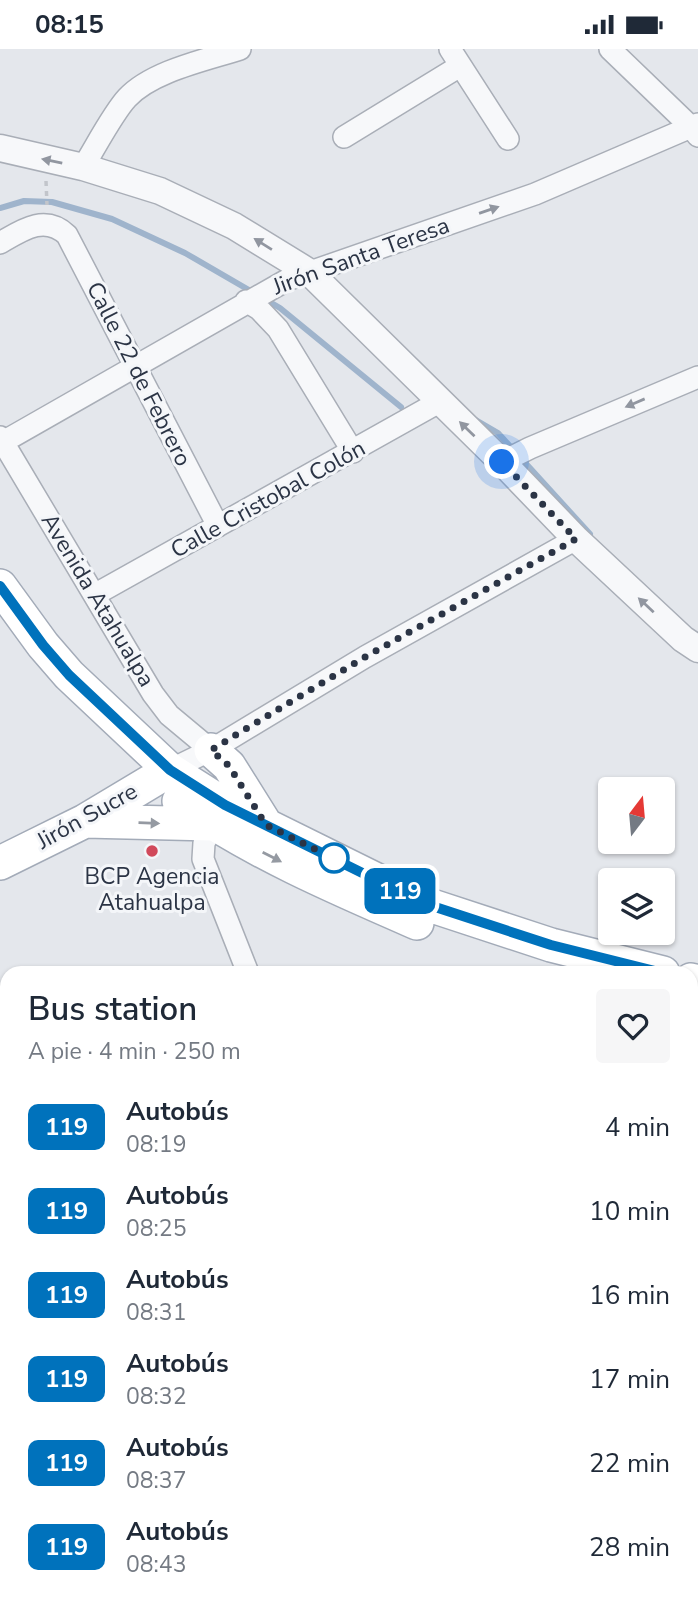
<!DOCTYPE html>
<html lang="es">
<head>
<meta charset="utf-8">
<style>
	body { margin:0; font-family:"Nunito Sans",sans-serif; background:#f6f6f7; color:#1f2937; height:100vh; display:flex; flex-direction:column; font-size:26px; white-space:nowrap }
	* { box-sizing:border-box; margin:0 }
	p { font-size:23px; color:#747a83 }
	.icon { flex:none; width:38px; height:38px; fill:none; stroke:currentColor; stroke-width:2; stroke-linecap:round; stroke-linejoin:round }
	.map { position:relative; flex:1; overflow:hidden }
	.drawer { position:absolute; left:0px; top:917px; width:698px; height:637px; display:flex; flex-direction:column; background:#fff; border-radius:21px 21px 0 0; box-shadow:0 2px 5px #0004 }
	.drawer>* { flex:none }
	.badge { padding:0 14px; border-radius:10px; font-size:24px; line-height:46px }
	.needle { width:46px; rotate:16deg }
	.buttons { position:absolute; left:598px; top:728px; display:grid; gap:14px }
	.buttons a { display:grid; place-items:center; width:77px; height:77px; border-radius:7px; background:#fff; box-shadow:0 2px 5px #0004; font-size:35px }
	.you { position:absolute; width:35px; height:35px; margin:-18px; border:5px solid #fff; border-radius:50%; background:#1a73e8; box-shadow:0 0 0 10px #1a73e833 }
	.map>.badge { position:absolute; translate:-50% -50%; box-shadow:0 0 0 4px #fff }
	.round { display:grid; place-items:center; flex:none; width:74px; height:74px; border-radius:7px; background:#f6f6f7 }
	.summary { display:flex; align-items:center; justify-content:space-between; height:119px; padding:0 28px }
	h1 { font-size:33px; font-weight:600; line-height:52px }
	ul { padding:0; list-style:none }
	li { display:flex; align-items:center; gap:21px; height:84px; padding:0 28px }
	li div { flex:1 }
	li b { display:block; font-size:26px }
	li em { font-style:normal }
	li .badge { min-width:77px; font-weight:700; text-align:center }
	.status { display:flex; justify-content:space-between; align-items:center; height:49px; padding:0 35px; background:#fff; direction:ltr }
	.status svg { height:19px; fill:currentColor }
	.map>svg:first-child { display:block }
</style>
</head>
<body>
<div class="status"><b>08:15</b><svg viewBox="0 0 49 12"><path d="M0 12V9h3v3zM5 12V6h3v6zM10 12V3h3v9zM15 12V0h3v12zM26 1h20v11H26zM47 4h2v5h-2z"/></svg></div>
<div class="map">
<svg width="698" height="1554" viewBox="0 0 698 1554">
	<rect width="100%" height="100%" fill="#e4e7ec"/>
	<path fill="#c9d6c5" d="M0 1463 7 1464V1547H35L36 1554H0Z"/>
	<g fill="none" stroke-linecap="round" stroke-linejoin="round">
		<path stroke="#9fb4cc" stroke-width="6" d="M0 159 24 152 52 153 112 170 185 204 280 259 401 358
			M474 370 498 384 590 485"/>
	</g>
	<path fill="#bbc0ca" d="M291 1547H312L313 1554H292Z"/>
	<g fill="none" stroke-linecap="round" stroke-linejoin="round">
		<defs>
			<path id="minor" d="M450 0 508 90
				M610 0 691 78 698 87
				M344 88 460 17
				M83 118C95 99 113 64 127 49 152 22 206 11 240 0
				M0 194C22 181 45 165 67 186L218 477
				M246 252 259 260 278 280 353 403
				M0 388 153 645 169 666 211 701
				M3 393 287 231 535 145 698 75
				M502 413 530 399 698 328
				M96 545 439 353
				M170 721 211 701 365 608 576 490
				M218 767 204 794 203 810 248 924
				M0 1149 7 1146
				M691 1199 698 1197
				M0 1331H7
				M691 1536 698 1535
				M441 1547 443 1554
				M601 1554 636 1547"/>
			<path id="tertiary" d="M0 99 83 118 160 142 234 177 309 223 502 413 576 490 683 590 698 600
				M0 1013 7 1023
				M59 1547V1554
				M80 1554 83 1547"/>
			<path id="primary" d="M0 537 43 596 69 626 170 721 225 756 423 854 551 896 663 924
				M211 701 229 717 266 776
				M179 752C253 803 334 838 417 874
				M85 772 212 775
				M0 814 85 772 170 721
				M691 931 698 933
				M691 955 698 957"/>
		</defs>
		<use href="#minor" stroke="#a9aeb7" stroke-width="24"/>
		<use href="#tertiary" stroke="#a9aeb7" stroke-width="29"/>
		<use href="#primary" stroke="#a3abb8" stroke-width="36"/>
		<path stroke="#c2c5cb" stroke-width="3.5" stroke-dasharray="5 5" stroke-linecap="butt" d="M46 132 47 156"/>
		<use href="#minor" stroke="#f7f8fa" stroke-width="21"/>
		<use href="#tertiary" stroke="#f7f8fa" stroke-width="26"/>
		<use href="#primary" stroke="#fff" stroke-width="33"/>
	</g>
	<defs><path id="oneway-solid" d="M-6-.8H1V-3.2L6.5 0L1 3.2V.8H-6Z" transform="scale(1.75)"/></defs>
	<g fill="#9196a0">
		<use href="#oneway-solid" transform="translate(52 112) rotate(-168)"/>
		<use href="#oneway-solid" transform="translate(489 161) rotate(-19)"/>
		<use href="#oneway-solid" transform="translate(263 195) rotate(-148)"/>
		<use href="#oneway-solid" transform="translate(635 354) rotate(157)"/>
		<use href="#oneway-solid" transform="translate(467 380) rotate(-136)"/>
		<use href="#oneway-solid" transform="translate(646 556) rotate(-137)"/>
	</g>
	<g fill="#959aa2">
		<use href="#oneway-solid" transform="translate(149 774) rotate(2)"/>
		<use href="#oneway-solid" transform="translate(272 808) rotate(27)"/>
	</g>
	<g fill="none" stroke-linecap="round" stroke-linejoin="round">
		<defs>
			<path id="line" d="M0 537 43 596 69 626 170 721 225 756 423 854 551 896 663 924"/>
		</defs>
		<use href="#line" stroke="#fff" stroke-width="16"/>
		<use href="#line" stroke="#0072bc" stroke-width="10"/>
		<path stroke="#2b3445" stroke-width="7" stroke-dasharray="0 12.6" d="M334 809 341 813 266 776 229 717 211 701 365 608 576 490 502 413"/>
	</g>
	<circle fill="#d1495b" stroke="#f4f6f9" stroke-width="2.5" cx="152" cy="802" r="7"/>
	<circle fill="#fff" stroke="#0072bc" stroke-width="3.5" cx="334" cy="809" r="14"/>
	<g text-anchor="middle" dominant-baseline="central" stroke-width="6" stroke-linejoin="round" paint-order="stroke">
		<g font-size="23" fill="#2b3445" stroke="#f4f6f9">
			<text transform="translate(361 207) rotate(-20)">Jirón Santa Teresa</text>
			<text transform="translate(139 325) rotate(63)">Calle 22 de Febrero</text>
			<text transform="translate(268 450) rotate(-29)">Calle Cristobal Colón</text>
			<text transform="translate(98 551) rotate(59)">Avenida Atahualpa</text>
			<text transform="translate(87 767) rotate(-29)">Jirón Sucre</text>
		</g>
		<g font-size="23" fill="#2b3445" stroke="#f4f6f9">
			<text x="152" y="827">BCP Agencia<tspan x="152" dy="26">Atahualpa</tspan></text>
		</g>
	</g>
</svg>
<div class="buttons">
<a><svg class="needle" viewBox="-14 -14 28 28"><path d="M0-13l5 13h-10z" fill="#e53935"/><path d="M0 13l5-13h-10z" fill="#747a83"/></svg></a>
<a><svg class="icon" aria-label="layers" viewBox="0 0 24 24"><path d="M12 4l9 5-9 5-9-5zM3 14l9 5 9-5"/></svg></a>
</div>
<div class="you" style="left:502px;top:413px"></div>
<b class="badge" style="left:400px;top:842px;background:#0072bc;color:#fff">119</b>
<section class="drawer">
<div class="summary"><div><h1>Bus station</h1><p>A pie · 4 min · 250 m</p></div><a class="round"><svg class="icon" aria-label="heart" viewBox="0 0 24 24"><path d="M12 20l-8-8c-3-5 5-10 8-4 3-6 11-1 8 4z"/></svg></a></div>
<ul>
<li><span class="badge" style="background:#0072bc;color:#fff">119</span><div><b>Autobús</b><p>08:19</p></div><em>4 min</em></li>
<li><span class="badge" style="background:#0072bc;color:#fff">119</span><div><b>Autobús</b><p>08:25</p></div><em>10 min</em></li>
<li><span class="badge" style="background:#0072bc;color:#fff">119</span><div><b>Autobús</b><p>08:31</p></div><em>16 min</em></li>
<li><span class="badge" style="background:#0072bc;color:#fff">119</span><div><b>Autobús</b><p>08:32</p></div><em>17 min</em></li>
<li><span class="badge" style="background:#0072bc;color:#fff">119</span><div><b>Autobús</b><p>08:37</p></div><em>22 min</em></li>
<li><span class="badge" style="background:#0072bc;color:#fff">119</span><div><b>Autobús</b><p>08:43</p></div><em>28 min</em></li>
</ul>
</section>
</div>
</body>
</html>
